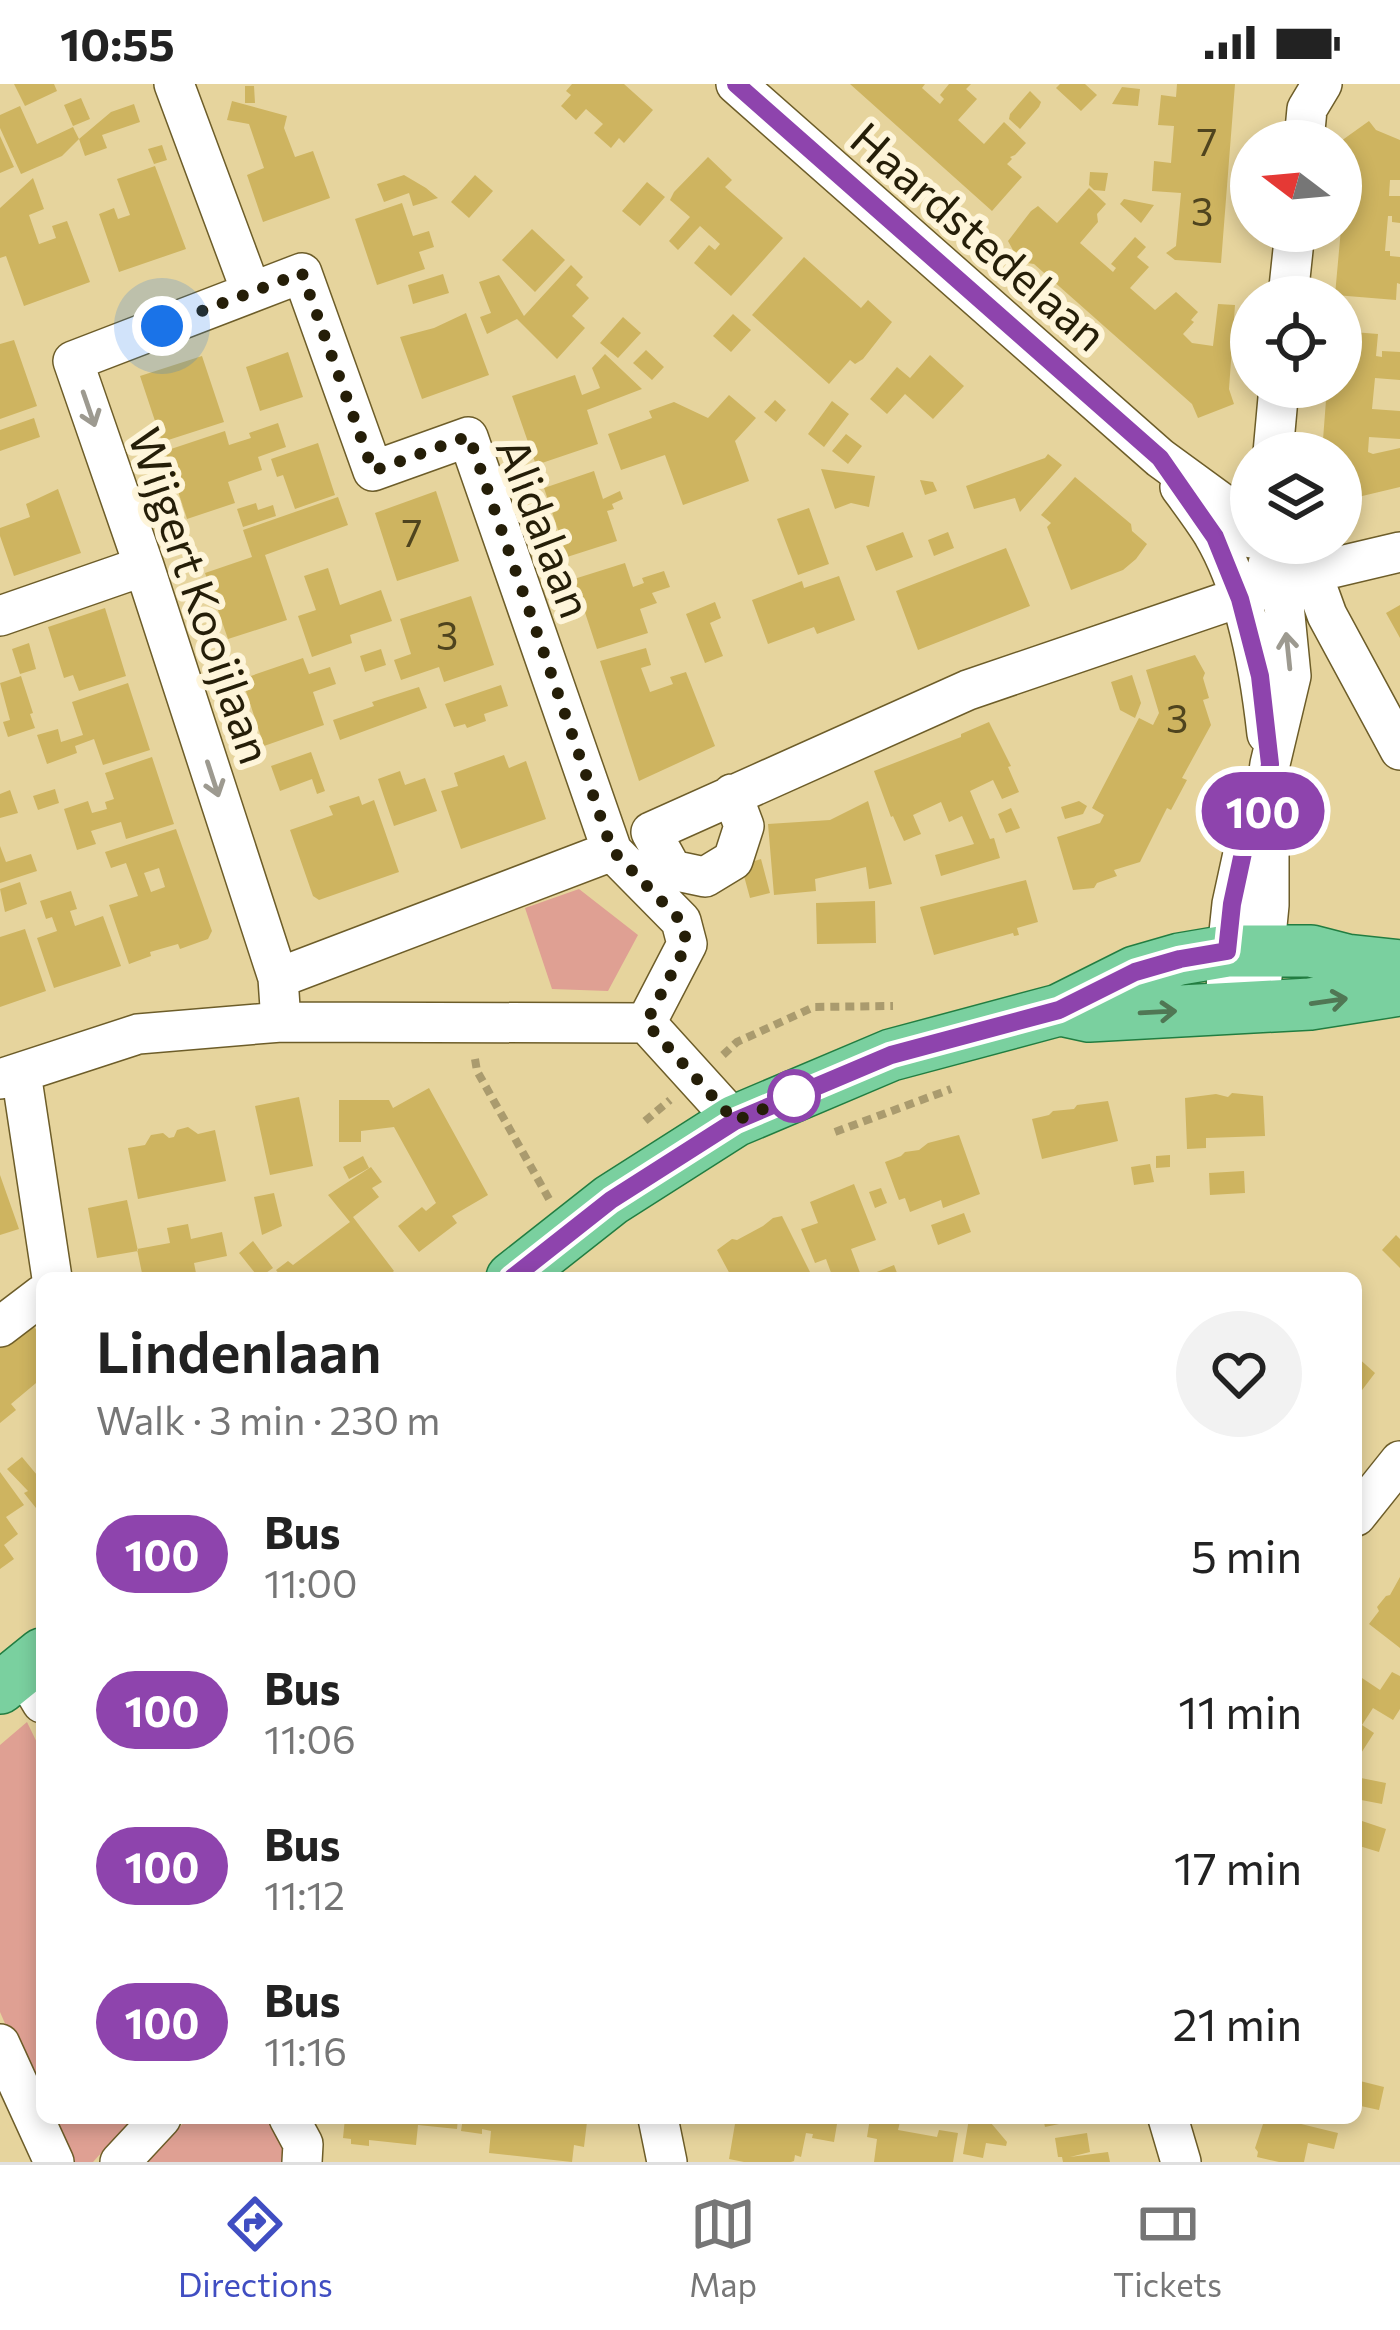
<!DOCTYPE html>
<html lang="en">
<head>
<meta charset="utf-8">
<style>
	body { margin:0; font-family:Commissioner,sans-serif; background:#f2f2f2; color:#222; height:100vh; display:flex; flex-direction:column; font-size:45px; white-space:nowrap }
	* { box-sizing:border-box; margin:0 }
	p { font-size:39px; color:#767676 }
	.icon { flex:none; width:66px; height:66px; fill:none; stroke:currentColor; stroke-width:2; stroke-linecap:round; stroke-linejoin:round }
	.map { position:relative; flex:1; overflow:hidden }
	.details { position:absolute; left:36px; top:1188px; width:1326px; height:852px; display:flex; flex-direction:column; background:#fff; border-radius:18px; box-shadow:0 6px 18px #0003 }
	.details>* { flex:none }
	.badge { padding:0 24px; border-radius:39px; font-size:42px; line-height:78px }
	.needle { width:78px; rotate:286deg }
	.buttons { position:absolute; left:1230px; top:36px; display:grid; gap:24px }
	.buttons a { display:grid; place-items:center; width:132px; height:132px; border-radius:50%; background:#fff; box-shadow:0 6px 18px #0003; font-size:60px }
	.you { position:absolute; width:60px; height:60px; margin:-30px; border:9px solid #fff; border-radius:50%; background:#1a73e8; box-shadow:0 0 0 18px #1a73e833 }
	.map>.badge { position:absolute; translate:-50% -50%; box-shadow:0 0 0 6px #fff }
	.round { display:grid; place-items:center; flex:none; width:126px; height:126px; border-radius:63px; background:#f2f2f2 }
	.summary { display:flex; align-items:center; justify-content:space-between; height:204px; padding:0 60px }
	h1 { font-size:57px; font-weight:600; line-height:90px }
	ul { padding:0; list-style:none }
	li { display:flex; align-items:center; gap:36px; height:156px; padding:0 60px }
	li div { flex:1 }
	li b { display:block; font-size:45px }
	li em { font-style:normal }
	li .badge { min-width:132px; font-weight:700; text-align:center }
	.status { display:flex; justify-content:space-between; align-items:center; height:84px; padding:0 60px; background:#fff; direction:ltr }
	.status svg { height:33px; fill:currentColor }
	.tab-bar { display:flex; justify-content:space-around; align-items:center; height:168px; border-top:3px solid #e0e0e0; background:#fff; font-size:33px; color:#767676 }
	.tab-bar a { display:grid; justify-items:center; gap:6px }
	.tab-bar .on { color:#404ec2 }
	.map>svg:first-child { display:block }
</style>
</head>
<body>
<div class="status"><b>10:55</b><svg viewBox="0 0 49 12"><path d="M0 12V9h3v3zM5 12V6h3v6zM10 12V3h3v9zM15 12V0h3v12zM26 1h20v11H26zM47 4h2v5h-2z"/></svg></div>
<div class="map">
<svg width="1400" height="2078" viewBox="0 0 1400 2078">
	<rect width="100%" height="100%" fill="#e6d49d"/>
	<path fill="#dfa093" d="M579 805 638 851 608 907 552 905 525 824Z
		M27 1638 42 1669V2024L0 1928V1661Z
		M46 2034H133L93 2078H66Z
		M188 2034H281L306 2078H147Z"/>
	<path fill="#ceb460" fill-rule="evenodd" d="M14 0H54L57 7 25 22Z
		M572 0H624L653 26 624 59 619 54 611 64 594 49 603 40 586 25 576 36 561 22 571 11 566 7Z
		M850 0H925L922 4 940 20 944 15 940 11 949 0H971L966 5 977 15 958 36 984 60 1004 38 1026 59 1015 71 1010 73 1012 75 1007 80 1022 93 992 127Z
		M1060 0H1085L1097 11 1081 27 1056 4Z
		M1177 0H1235L1221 179 1175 176 1166 169 1176 162 1181 109 1152 107 1154 77 1171 79 1174 42 1158 41 1161 11 1176 13Z
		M245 2H254L255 19H245Z
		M1122 3 1140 5 1138 22 1112 20Z
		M1030 7 1041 18 1039 23 1020 45 1009 35 1010 30Z
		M81 14 90 35 73 42 64 21Z
		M232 17 287 32 284 44 295 73 313 67 330 114 263 138 247 91 264 84 249 40 227 36Z
		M134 20 140 38 102 51 107 64 85 72 79 55 111 28Z
		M20 22 37 60 73 43 79 55 62 72 21 90 0 44V31Z
		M1369 37 1376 46 1400 56V96H1390L1389 112H1400V139L1392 138V132H1388L1385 167H1390V172L1400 173V200L1397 199 1396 216 1335 211 1348 68 1341 57Z
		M0 52 14 83 0 89Z
		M162 61 167 76 154 80 148 65Z
		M708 73 732 96 725 103 783 154 731 212 694 179 709 161 715 166 720 160 700 142 678 166 669 157 690 133 670 116 674 108Z
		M155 82 186 165 119 188 99 130 114 124 118 135 130 131 117 95Z
		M1090 88 1108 89 1105 107 1094 106 1089 101Z
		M404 91 426 104 438 114 413 122 409 109 384 118 377 100Z
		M475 91 493 107 469 134 451 118Z
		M33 94 44 125 29 131 39 160 56 154 52 142 67 137 90 198 24 222 6 172 0 174V124Z
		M647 98 665 113 640 142 622 127Z
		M1089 104 1106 120 1097 130 1098 138 1080 159 1113 188 1116 184 1111 180 1135 153 1146 163 1137 173 1149 183 1130 204 1155 226 1176 208 1198 228 1191 236 1194 238 1183 250 1192 259 1213 262 1218 220 1235 221 1229 305 1234 320 1198 334 1192 320 1034 180 1027 179 1014 168 1008 157 1031 127 1038 122 1057 139Z
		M1124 115 1154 121 1141 139 1120 120Z
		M402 119 413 152 429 147 434 163 419 168 425 185 377 201 355 135Z
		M532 145 565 176 535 208 502 176Z
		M804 173 861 224 868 216 892 238 863 275 855 280 850 276 829 300 752 231Z
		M571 181 583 193 576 201 589 214 572 232 585 244 557 275 517 235 487 250 480 233 491 229 479 198 499 191 524 232Z
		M443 190 449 209 413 220 408 201Z
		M466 229 489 291 422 315 400 253 434 244Z
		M733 230 751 246 731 268 713 252Z
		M623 233 641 249 618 274 600 259Z
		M1341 247 1378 250 1376 272 1382 273V267L1400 268V296L1375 294 1372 325 1400 327V355L1369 353 1368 368 1373 370 1400 364V403L1358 413 1361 427 1341 432V369H1322L1327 303H1341Z
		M14 256 37 322 0 335V260Z
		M646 266 664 283 652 296 633 279Z
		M288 268 303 313 260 327 246 283Z
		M605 270 642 305 587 326 598 360 536 381 512 312 575 291 582 311 600 304 592 284Z
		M930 271 964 302 933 335 905 310 887 330 870 315 897 283 910 294Z
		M202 272 224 338 162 358 140 292Z
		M729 311 756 334 735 357 749 397 683 421 665 371 621 386 608 350 652 334 649 327 674 318 708 334Z
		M775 316 786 326 776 338 764 328Z
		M832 317 849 330 824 363 808 350Z
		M34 334 40 353 0 367V346Z
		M278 339 286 363 258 373 262 386 228 398 235 419 187 435 165 367 225 347 229 361 251 354 249 349Z
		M846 350 862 362 848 380 832 367Z
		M318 359 335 411 295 425 283 391 277 393 271 375Z
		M1048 370 1062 381 1020 428 1015 414 974 425 966 402 1045 374Z
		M821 385 875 392 869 423 851 419 835 425Z
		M594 387 603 415 620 407 623 415 612 420 614 425 607 427 617 457 567 473 544 404Z
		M1075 393 1131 440 1132 447 1147 460 1136 475 1123 486 1071 506 1047 443 1051 439 1041 431Z
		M920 396 933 398 937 407 925 411Z
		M58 405 81 469 14 492 0 452V444L30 433 26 420Z
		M436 407 459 477 397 497 375 429Z
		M338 413 348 441 265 471 287 536 228 555 205 489 252 473 243 446Z
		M256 419 258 426 273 421 276 432 243 443 237 425Z
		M809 424 829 480 798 491 777 435Z
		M903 448 913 473 876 487 866 462Z
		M948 448 954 464 934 472 928 456Z
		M1006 464 1030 522 918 566 896 507Z
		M625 479 633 503 644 499 642 494 664 487 670 503 652 509 657 519 640 525 648 549 597 565 574 495Z
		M328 484 340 521 381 506 392 537 350 551 352 559 312 573 298 532 316 526 304 492Z
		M839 492 855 536 817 550 814 543 768 560 752 516 802 497 804 504Z
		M471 512 494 581 444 598 439 583 401 596 394 576 411 570 400 535Z
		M715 518 721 534 710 539 723 572 705 579 686 530Z
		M1400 521V554L1386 529Z
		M105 524 126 592 79 607 73 591 64 594 48 543Z
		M29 559 36 585 20 590 12 565Z
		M646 564 651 581 641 584 650 608 673 600 670 593 686 588 715 662 639 697 600 577Z
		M381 565 386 581 365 588 360 572Z
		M1195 571 1205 589 1203 594 1209 614 1203 616 1211 641 1182 694 1187 696 1171 726 1167 724 1140 778 1114 786 1117 792 1097 799 1094 804 1073 806 1057 753 1100 739 1104 731 1092 724 1139 634 1153 641 1159 629 1146 586Z
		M303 574 309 590 330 583 336 600 313 608 324 641 264 662 242 595Z
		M1132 591 1141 619 1135 634 1120 626 1111 598Z
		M21 592 33 629 30 630 35 644 8 653 3 638 10 636 0 599Z
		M128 599 150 666 103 681 94 655 75 662 77 669 47 680 37 651 58 645 61 658 83 651 72 618Z
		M501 601 508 622 484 630 486 637 467 644 465 640 454 643 445 620Z
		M419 603 427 624 340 656 333 636 374 622 372 618Z
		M989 638 1011 682 1008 683 1019 708 1002 715 993 696 970 707 990 755 994 754 1000 774 941 792 935 771 974 760 962 732 949 738 941 718 913 731 921 750 904 757 893 732 891 733 874 687 961 653V650Z
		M311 668 325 707 317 710 312 695 280 707 271 682Z
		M504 671 509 684 526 677 546 735 461 765 441 707 458 702 454 689Z
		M152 673 174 740 126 755 121 738 91 747 96 760 77 766 64 725 88 717 92 729 107 725 105 718 114 715 105 689Z
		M400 687 405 701 425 694 437 727 394 742 378 695Z
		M55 705 59 719 38 726 33 712Z
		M10 706 18 729 0 734V710Z
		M359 712 362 721 374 716 399 788 319 816 313 812 290 746 333 731 329 722Z
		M868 717 892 800 869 805 866 783 815 795 816 807 774 811 768 740 830 736Z
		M1079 717 1087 722 1083 730 1065 735 1061 723Z
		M1011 724 1020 744 1006 749 998 730Z
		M176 745 212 847 208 855 180 865 178 860 150 868 151 872 129 880 109 821 138 812 126 779 111 784 105 768ZM159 784 165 803 151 808 144 789Z
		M0 762 6 778 31 770 37 787 0 799Z
		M761 775 770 809 750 814 741 781Z
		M1026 796 1038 838 1017 844 1019 851 1014 852 1013 849 934 871 920 823Z
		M20 798 27 820 5 828 0 805Z
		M71 807 77 825 70 827 75 842 103 832 121 882 54 904 37 854 57 847 52 833 46 835 40 817Z
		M875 817 876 859 817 860 816 819Z
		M25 845 46 907 0 923V853Z
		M429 1004 488 1111 452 1132 457 1139 419 1168 398 1142 422 1123 426 1127 436 1119 394 1043 361 1047V1058H339V1016H389L393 1024Z
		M1232 1009 1263 1012 1265 1052 1206 1054V1064L1187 1065 1185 1014 1216 1010 1228 1013Z
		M299 1013 313 1082 270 1091 255 1022Z
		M1108 1017 1118 1057 1042 1075 1032 1035 1049 1031 1053 1027 1074 1025 1077 1021Z
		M188 1043 198 1050 215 1046 226 1097 138 1115 128 1064 145 1061 151 1051 163 1049 169 1054 174 1053 177 1046Z
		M959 1051 980 1110 943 1124 941 1116 910 1128 905 1114 899 1116 885 1078 901 1072 905 1068 919 1066 928 1059Z
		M1170 1071V1083L1156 1084V1072Z
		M363 1072 369 1084 349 1095 343 1083Z
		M1150 1080 1154 1098 1134 1101 1131 1083Z
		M371 1083 382 1098 372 1104 379 1113 353 1133 394 1187 386 1194H282L276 1186 288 1177 293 1181 350 1138 328 1111Z
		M1244 1087 1245 1109 1210 1111 1209 1089Z
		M0 1091 19 1145 0 1151Z
		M854 1100 876 1156 851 1165 862 1194H833L826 1175 815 1179 801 1145 818 1139 810 1118Z
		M881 1104 887 1119 875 1124 869 1108Z
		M274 1109 282 1142 262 1151 254 1113Z
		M127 1116 138 1167 97 1174 88 1124Z
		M964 1129 971 1148 938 1161 931 1141Z
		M782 1132 810 1188 800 1194H732L717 1166 732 1155 737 1156 763 1142 773 1134Z
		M188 1140 191 1155 222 1148 227 1172 194 1179 197 1194H143L137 1165 170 1159 167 1144Z
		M1396 1151 1400 1155V1184L1382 1166Z
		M253 1157 273 1184 259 1194 239 1169Z
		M894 1181 899 1194H862Z
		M28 1235 42 1253V1278L38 1281 42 1287V1294L11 1320 16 1326 0 1339V1257Z
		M1356 1272 1375 1289 1356 1314Z
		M22 1373 42 1397V1425L39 1422 36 1424 24 1409 28 1407 7 1385Z
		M0 1388 24 1421 6 1433 18 1450 4 1461 14 1475 0 1485Z
		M1400 1493V1564L1369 1540 1379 1527 1377 1523 1386 1512 1390 1511Z
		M1392 1588 1400 1592V1625L1393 1636 1373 1624 1362 1641 1374 1649 1356 1677V1590L1380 1606Z
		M1356 1693 1386 1699 1382 1720 1356 1715Z
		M1356 1735 1386 1745 1379 1768 1356 1761Z
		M1356 1996 1384 2003 1379 2026 1356 2021Z
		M345 2034H458L457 2045 418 2041 416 2061 369 2056V2062L351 2060V2055L343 2054Z
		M463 2034H577V2037L587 2038 584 2063 574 2061 572 2078 489 2069 491 2047 482 2045V2050L461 2047Z
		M736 2034H838L834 2058 812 2054 813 2050 806 2049 801 2073 795 2071 794 2077 791 2078H744L729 2075Z
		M870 2034H901L898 2046 937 2053 939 2046 958 2049 953 2078H874L877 2055 867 2053Z
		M1043 2034H1078V2036L1045 2043Z
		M1265 2034H1298L1297 2039 1338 2049 1334 2065 1308 2059 1304 2078H1279L1257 2073 1258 2068 1255 2064Z
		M969 2035 991 2039 1007 2058 1006 2062 986 2059 983 2074 963 2070Z
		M1087 2049 1090 2068 1070 2073 1108 2068 1110 2078H1063L1062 2073H1058L1055 2054Z"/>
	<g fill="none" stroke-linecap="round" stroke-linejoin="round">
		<defs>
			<path id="minor" d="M174 0 251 207
				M736 0 1160 374 1234 428 1251 454
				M1304 57 1307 25 1322 0
				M1288 213 1295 147
				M1273 369 1279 303
				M1180 403C1191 418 1203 434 1213 450 1246 506 1260 586 1267 650
				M1301 459 1327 531 1400 666
				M0 532 144 482
				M732 710 744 742 733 776 705 793 672 786 651 748 968 606 1311 489 1400 468
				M1262 893 1269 821V770L1261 743 1270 680 1291 592 1282 501 1268 480
				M278 894 144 482 73 277 302 189 373 387 468 353 612 767
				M1226 924 1227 867 1232 820 1244 765 1261 743
				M646 939 735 1037
				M21 989 52 1194
				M0 995 138 950 281 938 646 939 687 860 681 837 612 767 278 894 281 938
				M0 1243 42 1211
				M1356 1432 1400 1377
				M17 1590 36 1609 42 1619
				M0 1960 54 2078
				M289 2034 303 2060 302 2078
				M658 2034 667 2078
				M1168 2034 1181 2078
				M120 2078 161 2034"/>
			<path id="major" d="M1066 927 1089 932 1310 920 1400 906
				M512 1194 611 1116 735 1037 891 971 1059 926 1135 888 1180 875 1227 867H1311L1346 876 1400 882
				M0 1604 42 1570"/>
		</defs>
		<use href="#minor" stroke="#6d5d29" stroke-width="42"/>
		<use href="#major" stroke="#227d41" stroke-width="54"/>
		<path stroke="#aa9b6e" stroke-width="8" stroke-dasharray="9 6" stroke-linecap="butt" d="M723 971 737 958 814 923 893 922
			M475 975 477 987 549 1115
			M645 1037 670 1016
			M835 1048 951 1005"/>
		<use href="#minor" stroke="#fff" stroke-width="39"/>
		<use href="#major" stroke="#7ad09f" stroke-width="51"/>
	</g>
	<defs><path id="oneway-shaft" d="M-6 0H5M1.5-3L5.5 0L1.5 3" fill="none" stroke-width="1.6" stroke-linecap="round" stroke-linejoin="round" transform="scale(3)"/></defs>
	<g stroke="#9d9a90">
		<use href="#oneway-shaft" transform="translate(89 325) rotate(71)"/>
		<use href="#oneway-shaft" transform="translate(1288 567) rotate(-96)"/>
		<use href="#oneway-shaft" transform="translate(213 695) rotate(72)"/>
	</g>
	<g stroke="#507754">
		<use href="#oneway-shaft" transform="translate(1329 917) rotate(-8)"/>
		<use href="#oneway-shaft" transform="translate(1158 928) rotate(-3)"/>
	</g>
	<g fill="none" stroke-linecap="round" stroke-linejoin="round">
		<defs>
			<path id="line" d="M512 1194 611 1116 735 1037 891 971 1059 926 1135 888 1180 875 1227 867 1232 820 1244 764 1261 742 1270 680 1260 592 1240 515 1215 453 1160 374 736 0"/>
		</defs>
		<use href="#line" stroke="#fff" stroke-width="27"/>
		<use href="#line" stroke="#8e44ad" stroke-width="18"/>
		<path stroke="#251e08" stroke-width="12" stroke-dasharray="0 21.6" d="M162 242 302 189 373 387 469 352 612 766 681 837 687 860 646 939 735 1037 813 1004 794 1012"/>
	</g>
	<circle fill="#fff" stroke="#8e44ad" stroke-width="6" cx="794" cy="1012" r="24"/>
	<g text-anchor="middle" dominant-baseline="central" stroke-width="12" stroke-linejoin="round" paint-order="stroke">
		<g font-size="39" fill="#4f441e">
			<text x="1207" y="56">7</text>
			<text x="1202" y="126">3</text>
			<text x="412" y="447">7</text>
			<text x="447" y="550">3</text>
			<text x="1177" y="633">3</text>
		</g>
		<g font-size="45" fill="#251e08" stroke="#fef5da">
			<text transform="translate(980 151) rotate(41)">Haardstedelaan</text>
			<text transform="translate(546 443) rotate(69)">Alidalaan</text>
			<text transform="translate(202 511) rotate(71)">Wijgert Kooijlaan</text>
		</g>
	</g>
</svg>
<div class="buttons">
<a><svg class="needle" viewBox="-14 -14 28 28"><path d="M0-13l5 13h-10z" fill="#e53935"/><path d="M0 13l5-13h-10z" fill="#767676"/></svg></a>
<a><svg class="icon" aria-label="locate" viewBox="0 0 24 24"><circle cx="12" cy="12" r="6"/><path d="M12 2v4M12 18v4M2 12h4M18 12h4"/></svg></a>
<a><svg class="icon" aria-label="layers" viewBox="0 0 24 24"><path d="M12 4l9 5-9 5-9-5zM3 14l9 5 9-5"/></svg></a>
</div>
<div class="you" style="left:162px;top:242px"></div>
<b class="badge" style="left:1263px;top:727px;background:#8e44ad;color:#fff">100</b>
<section class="details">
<div class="summary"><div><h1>Lindenlaan</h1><p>Walk · 3 min · 230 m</p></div><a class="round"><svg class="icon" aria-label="heart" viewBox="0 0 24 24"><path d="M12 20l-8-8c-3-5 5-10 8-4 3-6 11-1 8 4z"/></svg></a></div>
<ul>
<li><span class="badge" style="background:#8e44ad;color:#fff">100</span><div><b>Bus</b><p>11:00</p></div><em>5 min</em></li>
<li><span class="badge" style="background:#8e44ad;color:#fff">100</span><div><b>Bus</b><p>11:06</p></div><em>11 min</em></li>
<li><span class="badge" style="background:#8e44ad;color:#fff">100</span><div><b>Bus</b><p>11:12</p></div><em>17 min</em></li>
<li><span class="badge" style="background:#8e44ad;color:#fff">100</span><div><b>Bus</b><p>11:16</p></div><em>21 min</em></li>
</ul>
</section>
</div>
<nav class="tab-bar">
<a class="on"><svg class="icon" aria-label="directions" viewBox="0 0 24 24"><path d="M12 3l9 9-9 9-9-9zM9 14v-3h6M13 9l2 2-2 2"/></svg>Directions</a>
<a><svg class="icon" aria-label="map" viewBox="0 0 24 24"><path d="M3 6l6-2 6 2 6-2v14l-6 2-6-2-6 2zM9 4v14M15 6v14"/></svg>Map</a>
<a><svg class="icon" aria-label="tickets" viewBox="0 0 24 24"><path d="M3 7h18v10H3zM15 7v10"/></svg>Tickets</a>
</nav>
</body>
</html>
